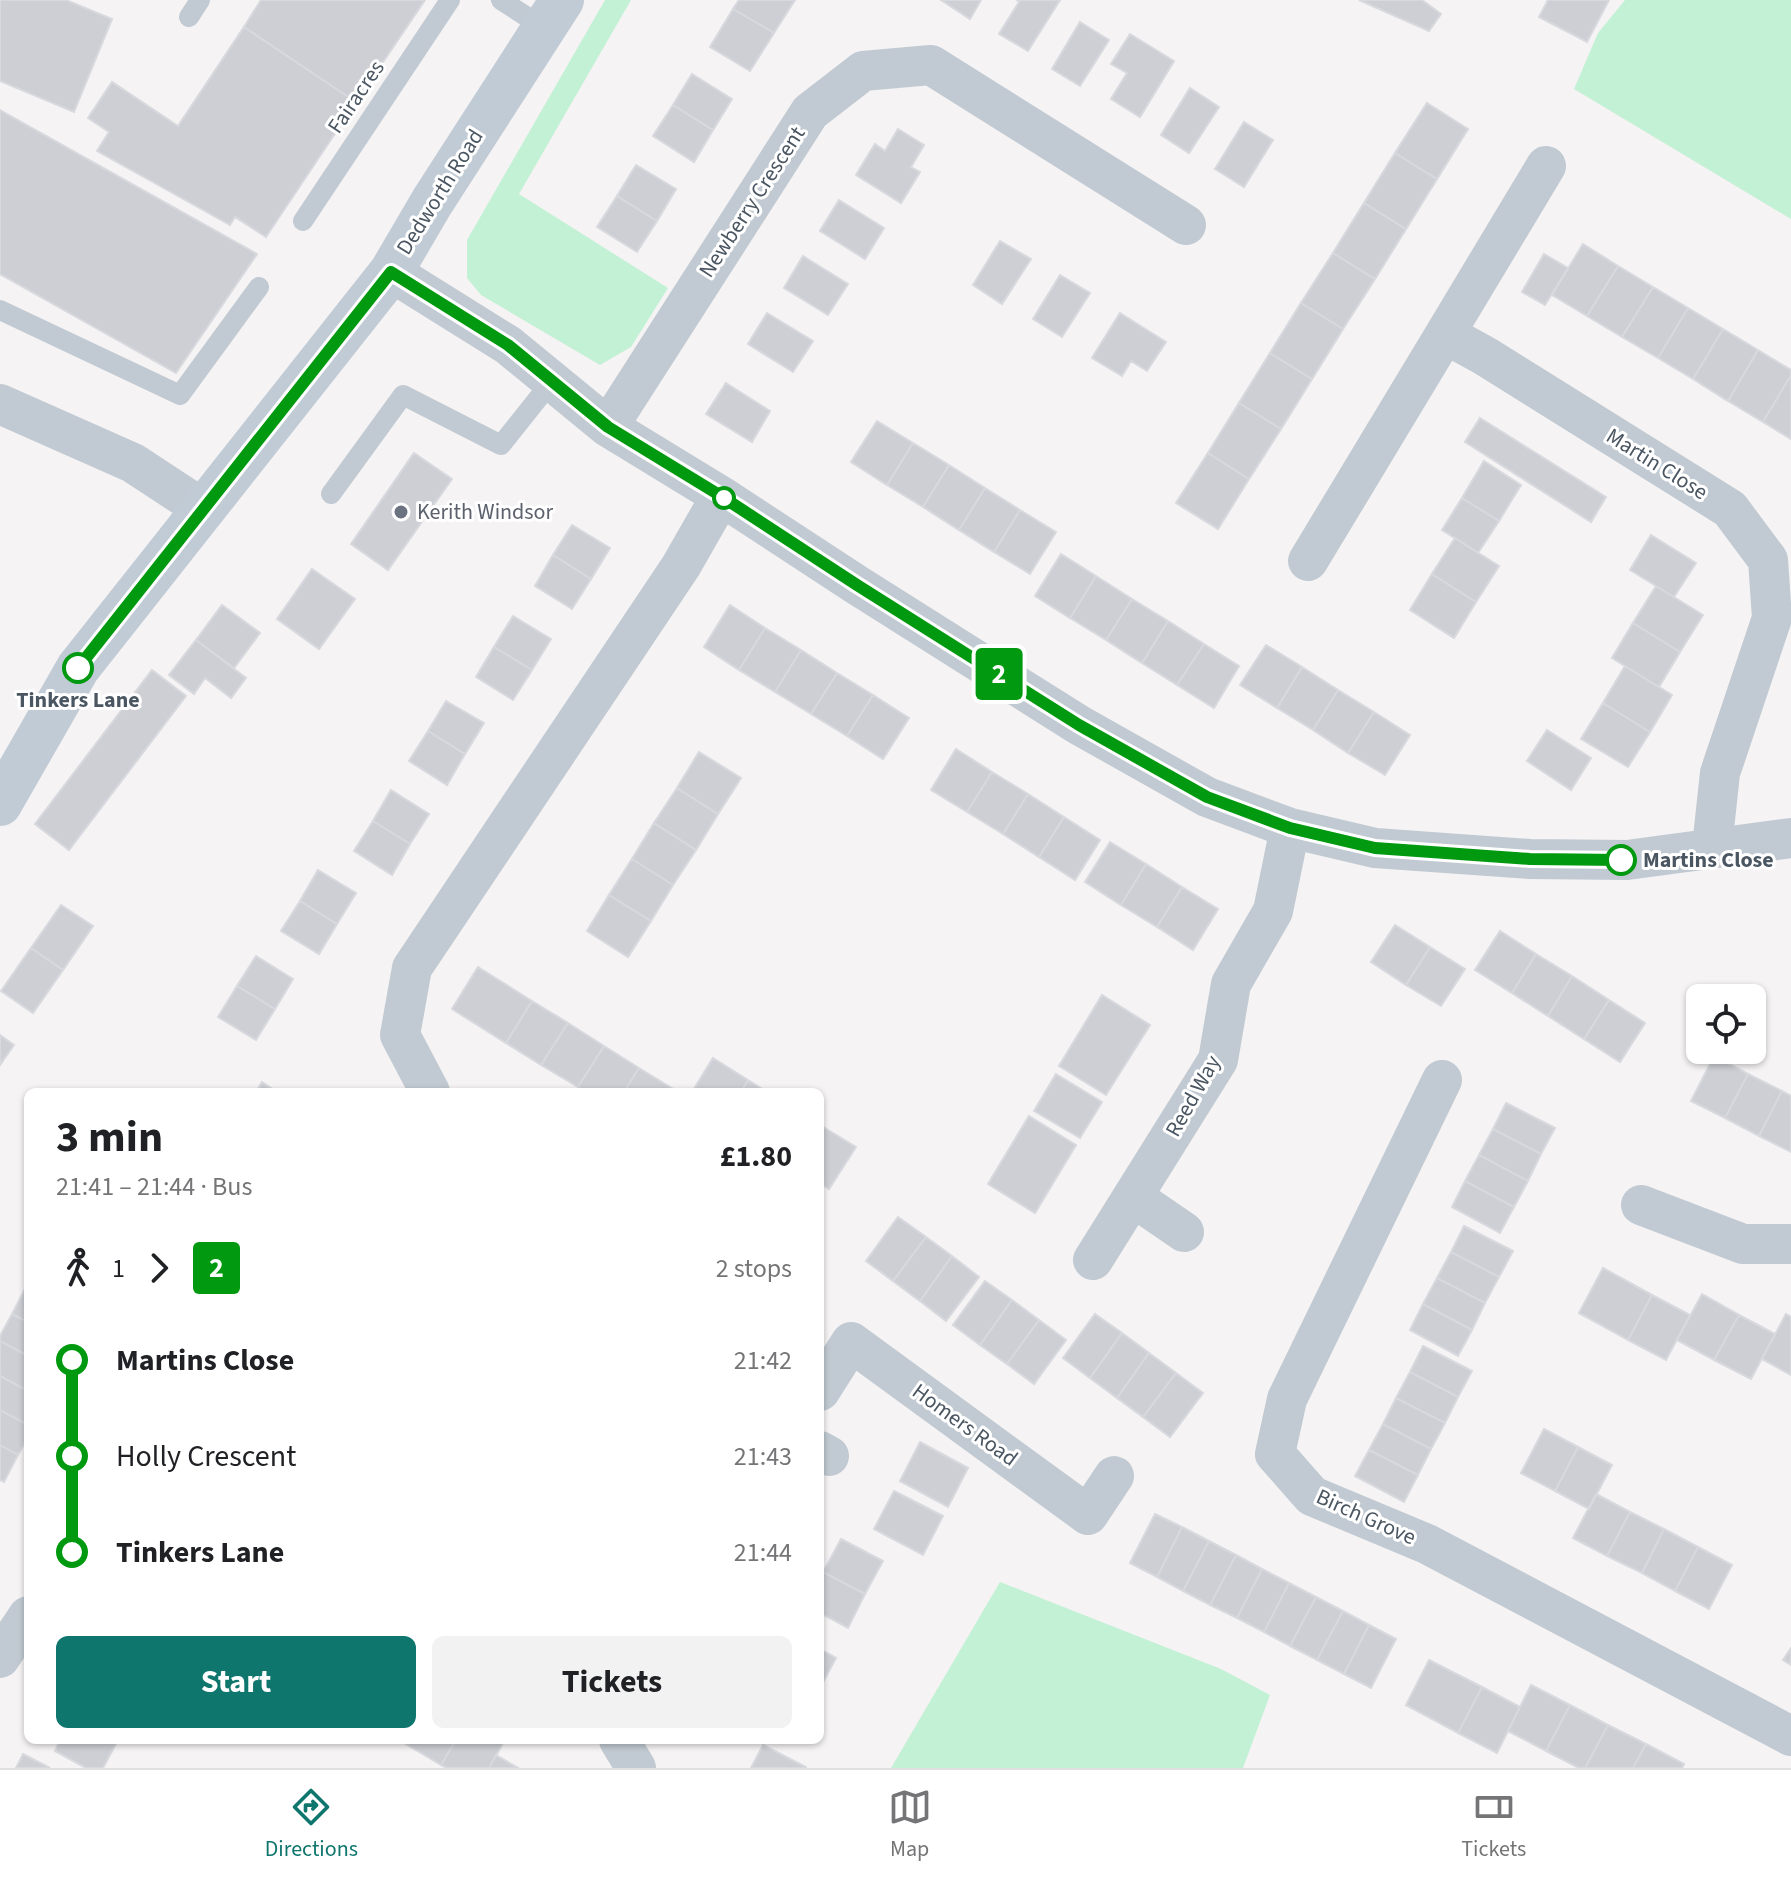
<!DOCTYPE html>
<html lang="en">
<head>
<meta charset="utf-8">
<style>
	body { margin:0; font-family:"Source Sans 3",sans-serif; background:#f2f2f2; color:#202124; height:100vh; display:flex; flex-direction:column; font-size:30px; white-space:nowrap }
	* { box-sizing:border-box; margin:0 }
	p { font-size:26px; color:#757577 }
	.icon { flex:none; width:44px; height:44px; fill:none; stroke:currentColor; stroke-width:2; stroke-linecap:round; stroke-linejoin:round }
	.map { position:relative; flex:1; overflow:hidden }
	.panel { position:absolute; left:24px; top:1088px; width:800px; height:656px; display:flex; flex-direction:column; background:#fff; border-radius:12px; box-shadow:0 2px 6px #0004 }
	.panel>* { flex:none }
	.badge { padding:0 16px; border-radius:6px; font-size:28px; line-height:52px }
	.fabs { position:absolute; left:1686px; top:984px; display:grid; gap:16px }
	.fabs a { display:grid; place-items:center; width:80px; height:80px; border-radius:12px; background:#fff; box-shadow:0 2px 6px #0004; font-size:40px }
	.map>.badge { position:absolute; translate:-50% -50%; box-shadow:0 0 0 4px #fff }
	.legs { display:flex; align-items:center; gap:12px; height:88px; padding:0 32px; font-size:26px }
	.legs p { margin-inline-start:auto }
	.summary { display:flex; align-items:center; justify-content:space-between; height:136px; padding:0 32px }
	h1 { font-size:44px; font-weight:700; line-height:60px }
	.primary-button { display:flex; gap:16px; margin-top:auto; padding:16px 32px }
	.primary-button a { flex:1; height:92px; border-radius:12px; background:#0f766e; color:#fff; font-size:32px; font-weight:700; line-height:92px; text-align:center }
	.primary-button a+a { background:#f2f2f2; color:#202124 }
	ul { padding:0 32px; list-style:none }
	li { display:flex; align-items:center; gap:28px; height:96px; font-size:30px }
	li i { display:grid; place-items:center; width:12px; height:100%; margin:0 10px; background:currentColor }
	li i::after { content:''; width:20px; height:20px; margin:-10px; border:6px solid; border-radius:50%; background:#fff }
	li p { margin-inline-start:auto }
	li:first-child i { background:linear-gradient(#0000 50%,currentColor 0) }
	li:last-child i { background:linear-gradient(currentColor 50%,#0000 0) }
	.menu { display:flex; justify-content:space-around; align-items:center; height:112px; border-top:2px solid #e0e0e0; background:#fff; font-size:22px; color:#757577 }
	.menu a { display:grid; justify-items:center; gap:4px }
	.menu .selected { color:#0f766e }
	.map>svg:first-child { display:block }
</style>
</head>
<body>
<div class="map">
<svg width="1791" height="1768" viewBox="0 0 1791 1768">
	<rect width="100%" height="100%" fill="#f5f3f3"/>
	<path fill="#c3f1d5" d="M605 0H631L519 194 668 288 631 347 600 365 481 295 467 278V240Z
		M1625 0H1791V219L1574 89 1598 33Z
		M1000 1582 1221 1669 1270 1695 1243 1768H891Z"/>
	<path fill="#cdcfd5" stroke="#d7d9de" stroke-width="2" d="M0 0H66L112 19 74 112 0 81Z
		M261 0H425L356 102 244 27Z
		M739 0H795L774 33 733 9Z
		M941 0H981L970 19Z
		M1017 0H1060L1028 51 999 34 1019 2Z
		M1359 0H1422L1441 14 1429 31Z
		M1548 0H1609L1587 42 1539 17Z
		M733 9 774 33 750 71 710 47Z
		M1080 22 1109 40 1080 86 1052 69Z
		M244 27 356 102 266 237 235 217 230 225 97 151 109 132 88 118 112 82 178 126Z
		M1130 34 1174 61 1140 117 1111 99 1127 73 1111 64Z
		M692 74 732 99 713 130 673 105Z
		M1190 88 1219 107 1189 153 1161 135Z
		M1427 103 1468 129 1437 179 1395 153Z
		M673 105 713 130 694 162 653 136Z
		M0 110 257 254 176 373 0 274Z
		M1244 122 1273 140 1244 187 1215 169Z
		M898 129 924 145 911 167 920 172 901 203 856 175 875 144 885 151Z
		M1395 153 1437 179 1406 229 1364 203Z
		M636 165 676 189 657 221 617 196Z
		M617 196 657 221 637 252 597 227Z
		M839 200 884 228 865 259 820 231Z
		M1364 203 1406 229 1375 279 1333 253Z
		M1000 241 1031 259 1002 304 973 285Z
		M1583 244 1618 266 1587 316 1552 295Z
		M1333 253 1375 279 1343 329 1301 303Z
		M1544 254 1568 268 1545 305 1522 292Z
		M803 256 848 284 828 315 784 288Z
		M1618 266 1653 287 1622 337 1587 316Z
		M1060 275 1090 293 1062 337 1033 319Z
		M1653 287 1688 308 1658 358 1622 337Z
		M1301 303 1343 329 1312 379 1270 353Z
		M1688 308 1723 329 1693 379 1658 358Z
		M767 313 813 341 793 372 748 344Z
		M1120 313 1166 342 1147 371 1131 361 1122 376 1092 358Z
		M1723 329 1758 350 1728 401 1693 379Z
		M1758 350 1791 370V375L1763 422 1728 401Z
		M1270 353 1312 379 1281 429 1239 403Z
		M1791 375V439L1763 422Z
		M726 383 770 411 752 442 706 414Z
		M1239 403 1281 429 1249 479 1208 453Z
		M1480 418 1606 497 1591 522 1465 442Z
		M877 421 913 443 887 485 851 462Z
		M913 443 949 465 923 507 887 485Z
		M414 453 452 479 388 570 351 544Z
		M1208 453 1249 479 1218 529 1176 503Z
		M1484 461 1521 485 1499 521 1462 498Z
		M949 465 985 488 959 530 923 507Z
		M985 488 1020 510 994 552 959 530Z
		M1462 498 1499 521 1478 553 1442 530Z
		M1020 510 1056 532 1030 574 994 552Z
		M572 525 610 548 591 579 553 555Z
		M1651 535 1696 563 1674 597 1630 570Z
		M1455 538 1499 566 1476 602 1432 574Z
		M1061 554 1096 576 1070 618 1035 596Z
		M553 555 591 579 572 609 535 586Z
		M312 569 355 599 319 649 277 619Z
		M1432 574 1476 602 1454 638 1410 610Z
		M1096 576 1132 599 1106 640 1070 618Z
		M1656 586 1703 615 1680 652 1633 623Z
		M1132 599 1168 621 1142 663 1106 640Z
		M222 605 260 633 234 668 196 640Z
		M730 605 765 628 739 670 704 647Z
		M513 616 551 639 532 670 494 647Z
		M1168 621 1204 644 1177 685 1142 663Z
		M1633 623 1680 652 1659 687 1612 658Z
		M765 628 801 650 775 692 739 670Z
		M196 640 246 678 231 698 205 678 194 694 169 675Z
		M1204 644 1239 666 1214 708 1177 685Z
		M1266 645 1302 667 1277 708 1240 685Z
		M494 647 532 670 513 700 476 677Z
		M801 650 837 673 811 714 775 692Z
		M1625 666 1672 695 1650 732 1603 703Z
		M1302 667 1338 690 1313 730 1277 708Z
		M152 670 186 696 69 850 35 824Z
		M837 673 873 695 847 736 811 714Z
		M1338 690 1374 712 1348 753 1313 730Z
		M873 695 909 718 883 759 847 736Z
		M446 701 484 723 465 754 428 731Z
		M1603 703 1650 732 1628 767 1581 739Z
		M1374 712 1410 735 1385 775 1348 753Z
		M1547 730 1591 758 1571 790 1527 761Z
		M428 731 465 754 447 785 409 761Z
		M956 749 992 772 967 812 931 790Z
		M699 752 741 778 718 814 677 788Z
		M992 772 1028 794 1003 834 967 812Z
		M677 788 718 814 696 850 654 823Z
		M391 790 429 814 410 844 373 821Z
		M1028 794 1064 817 1039 857 1003 834Z
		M1064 817 1100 840 1075 880 1039 857Z
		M373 821 410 844 392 875 354 851Z
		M654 823 696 850 673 885 632 859Z
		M1110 842 1146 864 1121 905 1085 882Z
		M632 859 673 885 651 921 609 895Z
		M1146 864 1182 887 1157 927 1121 905Z
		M318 870 356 893 337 924 300 901Z
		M1182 887 1218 909 1193 950 1157 927Z
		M609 895 651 921 628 957 587 931Z
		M300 901 337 924 319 954 281 931Z
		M61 905 93 926 63 970 31 948Z
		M1395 925 1430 947 1406 985 1371 962Z
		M1500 931 1536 954 1512 993 1475 970Z
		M1430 947 1465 969 1441 1006 1406 985Z
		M31 948 63 970 33 1013 1 991Z
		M1536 954 1572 976 1548 1016 1512 993Z
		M256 956 293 979 275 1009 237 986Z
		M478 967 532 1001 506 1043 452 1009Z
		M1572 976 1609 1000 1584 1039 1548 1016Z
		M237 986 275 1009 256 1040 218 1017Z
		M1102 995 1150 1025 1106 1095 1059 1066Z
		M1609 1000 1645 1023 1620 1062 1584 1039Z
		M532 1001 568 1023 541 1065 506 1043Z
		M568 1023 604 1046 578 1087 541 1065Z
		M0 1035 14 1045 0 1065Z
		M604 1046 639 1068 624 1092H585L578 1087Z
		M1714 1056 1748 1074 1725 1118 1691 1101Z
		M713 1058 748 1080 741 1092H692Z
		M639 1068 675 1090 674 1092H624Z
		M1056 1074 1102 1102 1080 1138 1034 1111Z
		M1748 1074 1782 1091 1759 1136 1725 1118Z
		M748 1080 767 1092H741Z
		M262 1082 277 1092H256Z
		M1782 1091 1791 1096V1152L1759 1136Z
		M1506 1103 1555 1128 1541 1154 1493 1129Z
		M1029 1116 1076 1145 1035 1213 988 1184Z
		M820 1125 856 1147 829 1189 820 1183Z
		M1493 1129 1541 1154 1528 1181 1479 1155Z
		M1479 1155 1528 1181 1514 1207 1465 1181Z
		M1465 1181 1514 1207 1500 1233 1452 1207Z
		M898 1217 926 1237 893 1281 866 1261Z
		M1464 1226 1513 1251 1499 1277 1451 1252Z
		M926 1237 952 1256 920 1301 893 1281Z
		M1451 1252 1499 1277 1485 1303 1437 1278Z
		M952 1256 979 1277 946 1321 920 1301Z
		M1603 1268 1652 1295 1628 1340 1579 1313Z
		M1437 1278 1485 1303 1472 1330 1423 1304Z
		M985 1281 1012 1300 980 1345 953 1325Z
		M26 1287 28 1288V1322L12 1314Z
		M1702 1294 1739 1315 1714 1360 1677 1340Z
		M1652 1295 1690 1315 1666 1360 1628 1340Z
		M1012 1300 1039 1320 1007 1364 980 1345Z
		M1423 1304 1472 1330 1458 1356 1410 1330Z
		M12 1314 28 1322V1356L0 1341V1336Z
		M1095 1314 1122 1333 1090 1378 1063 1358Z
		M1786 1314 1791 1317V1375L1762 1359Z
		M1739 1315 1775 1334 1751 1379 1714 1360Z
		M1039 1320 1066 1340 1034 1384 1007 1364Z
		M1122 1333 1149 1353 1117 1398 1090 1378Z
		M0 1341 28 1356V1391L0 1376Z
		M1423 1346 1472 1371 1458 1397 1410 1372Z
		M1149 1353 1176 1373 1143 1417 1117 1398Z
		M1410 1372 1458 1397 1445 1423 1396 1398Z
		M1176 1373 1203 1393 1170 1437 1143 1417Z
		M0 1376 28 1391V1425L0 1410Z
		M1396 1398 1445 1423 1431 1449 1383 1424Z
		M0 1410 28 1425V1437L18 1455 0 1445Z
		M1383 1424 1431 1449 1418 1475 1369 1450Z
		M1544 1429 1578 1447 1555 1491 1521 1473Z
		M920 1442 968 1468 948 1507 900 1481Z
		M0 1445 18 1455 4 1482 0 1480Z
		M1578 1447 1612 1465 1589 1509 1555 1491Z
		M1369 1450 1418 1475 1404 1502 1355 1476Z
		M894 1491 943 1516 923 1555 874 1529Z
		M1596 1494 1630 1512 1607 1556 1573 1538Z
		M1630 1512 1664 1529 1642 1573 1607 1556Z
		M1155 1514 1182 1527 1157 1577 1130 1563Z
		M1182 1527 1209 1541 1183 1591 1157 1577Z
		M1664 1529 1698 1547 1675 1591 1642 1573Z
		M841 1539 883 1561 865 1594 823 1572Z
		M1209 1541 1236 1555 1210 1605 1183 1591Z
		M1698 1547 1732 1565 1709 1609 1675 1591Z
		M1236 1555 1262 1569 1237 1618 1210 1605Z
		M1262 1569 1289 1583 1264 1632 1237 1618Z
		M823 1572 865 1594 848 1628 820 1613V1578Z
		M1289 1583 1316 1597 1290 1646 1264 1632Z
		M1316 1597 1343 1611 1317 1660 1290 1646Z
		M1343 1611 1369 1625 1344 1674 1317 1660Z
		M1369 1625 1396 1639 1371 1688 1344 1674Z
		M1791 1648V1665L1783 1660Z
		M820 1649 836 1658 820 1688Z
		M1429 1660 1482 1687 1458 1733 1406 1705Z
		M1531 1685 1570 1705 1546 1751 1508 1731Z
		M1482 1687 1520 1707 1497 1753 1458 1733Z
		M1570 1705 1608 1725 1585 1768H1579L1546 1751Z
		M1608 1725 1646 1744 1633 1768H1585Z
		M60 1740H118L103 1768H86L55 1751Z
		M406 1740H456L441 1765 404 1743Z
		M456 1740H498L503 1743 489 1768H447L441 1765Z
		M1646 1744 1684 1764 1682 1768H1633Z
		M763 1745 806 1767V1768H751Z
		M23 1754 50 1768H16Z
		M496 1755 518 1768H489Z"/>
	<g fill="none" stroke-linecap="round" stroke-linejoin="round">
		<path stroke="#c1cad2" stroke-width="20" d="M501 0 544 28
			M189 17 200 0
			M303 221 450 0
			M0 310 180 395 259 287
			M331 494 403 395 501 445 552 381"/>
		<path stroke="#c1cad2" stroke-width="40" d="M1546 166 1445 334 1485 356 1730 509 1768 560 1772 618 1720 773 1712 847
			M391 272 508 345 608 427 721 496 857 585 1079 725 1207 797 1290 828 1375 848 1530 859 1627 860 1791 838
			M0 404 133 463 203 509
			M608 427 810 112 863 71 931 65 1186 225
			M1308 561 1445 334
			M1442 1080 1287 1399 1275 1454 1312 1496 1427 1544 1791 1736
			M430 1092 400 1035 412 968 681 566 721 496
			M1133 1197 1184 1232
			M1641 1205 1743 1244H1791
			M1093 1260 1218 1060 1231 984 1273 911 1290 828
			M820 1391 851 1342 1088 1515 1114 1476
			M820 1451 829 1456
			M0 1658 28 1616
			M619 1740 636 1768"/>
		<path stroke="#c1cbd6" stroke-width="44" d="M0 804 78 668 391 272 432 202 562 0"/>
	</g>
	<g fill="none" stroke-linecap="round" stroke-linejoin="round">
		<defs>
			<path id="line-1" d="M78 668 391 272 508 345 608 427 721 496 857 585 1079 725 1207 797 1290 828 1375 848 1530 859 1621 860"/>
		</defs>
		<use href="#line-1" stroke="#fff" stroke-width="18"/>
		<use href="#line-1" stroke="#00990f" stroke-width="12"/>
	</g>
	<g fill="#fff" stroke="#00990f" stroke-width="4">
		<circle cx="724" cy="498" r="10"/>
		<circle cx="78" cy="668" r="14"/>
		<circle cx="1621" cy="860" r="14"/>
	</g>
	<circle fill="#6b7280" stroke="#fff" stroke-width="3" cx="401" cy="512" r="8"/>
	<g text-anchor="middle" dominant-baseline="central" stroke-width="6" stroke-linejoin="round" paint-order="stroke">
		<g font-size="22" fill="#4a5661" stroke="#fff">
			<text transform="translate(356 97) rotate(-56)">Fairacres</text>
			<text transform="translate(440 192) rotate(-58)">Dedworth Road</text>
			<text transform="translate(752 202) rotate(-57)">Newberry Crescent</text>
			<text transform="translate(1657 464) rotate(32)">Martin Close</text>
			<text transform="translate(1193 1096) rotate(-61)">Reed Way</text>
			<text transform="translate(965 1425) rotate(36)">Homers Road</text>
			<text transform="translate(1366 1517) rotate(24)">Birch Grove</text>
		</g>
		<g font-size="22" fill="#5b616d" stroke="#fff" text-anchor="start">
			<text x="417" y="512">Kerith Windsor</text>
		</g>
		<g font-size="22" font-weight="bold" fill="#4a5661" stroke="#fff">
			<text x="78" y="700">Tinkers Lane</text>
			<text x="1643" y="860" text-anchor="start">Martins Close</text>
		</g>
	</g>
</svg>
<div class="fabs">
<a><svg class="icon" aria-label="locate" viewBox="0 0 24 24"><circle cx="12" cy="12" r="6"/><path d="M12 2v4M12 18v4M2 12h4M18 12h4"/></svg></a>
</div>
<b class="badge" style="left:999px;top:674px;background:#00990f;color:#fff">2</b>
<section class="panel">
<div class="summary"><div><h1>3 min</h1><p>21:41 – 21:44 · Bus</p></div><b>£1.80</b></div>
<div class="legs"><svg class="icon" aria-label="walk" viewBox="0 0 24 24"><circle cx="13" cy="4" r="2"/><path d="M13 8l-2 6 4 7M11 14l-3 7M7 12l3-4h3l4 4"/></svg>1<svg class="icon" aria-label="forward" viewBox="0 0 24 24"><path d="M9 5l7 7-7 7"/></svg><b class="badge" style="background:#00990f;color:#fff">2</b><p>2 stops</p></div>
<ul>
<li><i style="color:#00990f"></i><b>Martins Close</b><p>21:42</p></li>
<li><i style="color:#00990f"></i><span>Holly Crescent</span><p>21:43</p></li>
<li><i style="color:#00990f"></i><b>Tinkers Lane</b><p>21:44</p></li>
</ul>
<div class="primary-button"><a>Start</a><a>Tickets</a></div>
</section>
</div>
<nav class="menu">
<a class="selected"><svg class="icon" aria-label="directions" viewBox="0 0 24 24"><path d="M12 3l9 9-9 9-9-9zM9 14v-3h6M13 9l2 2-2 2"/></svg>Directions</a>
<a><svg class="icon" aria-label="map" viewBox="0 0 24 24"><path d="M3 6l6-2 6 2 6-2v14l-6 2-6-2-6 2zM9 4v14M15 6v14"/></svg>Map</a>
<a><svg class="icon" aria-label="tickets" viewBox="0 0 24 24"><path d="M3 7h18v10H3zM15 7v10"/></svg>Tickets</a>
</nav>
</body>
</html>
